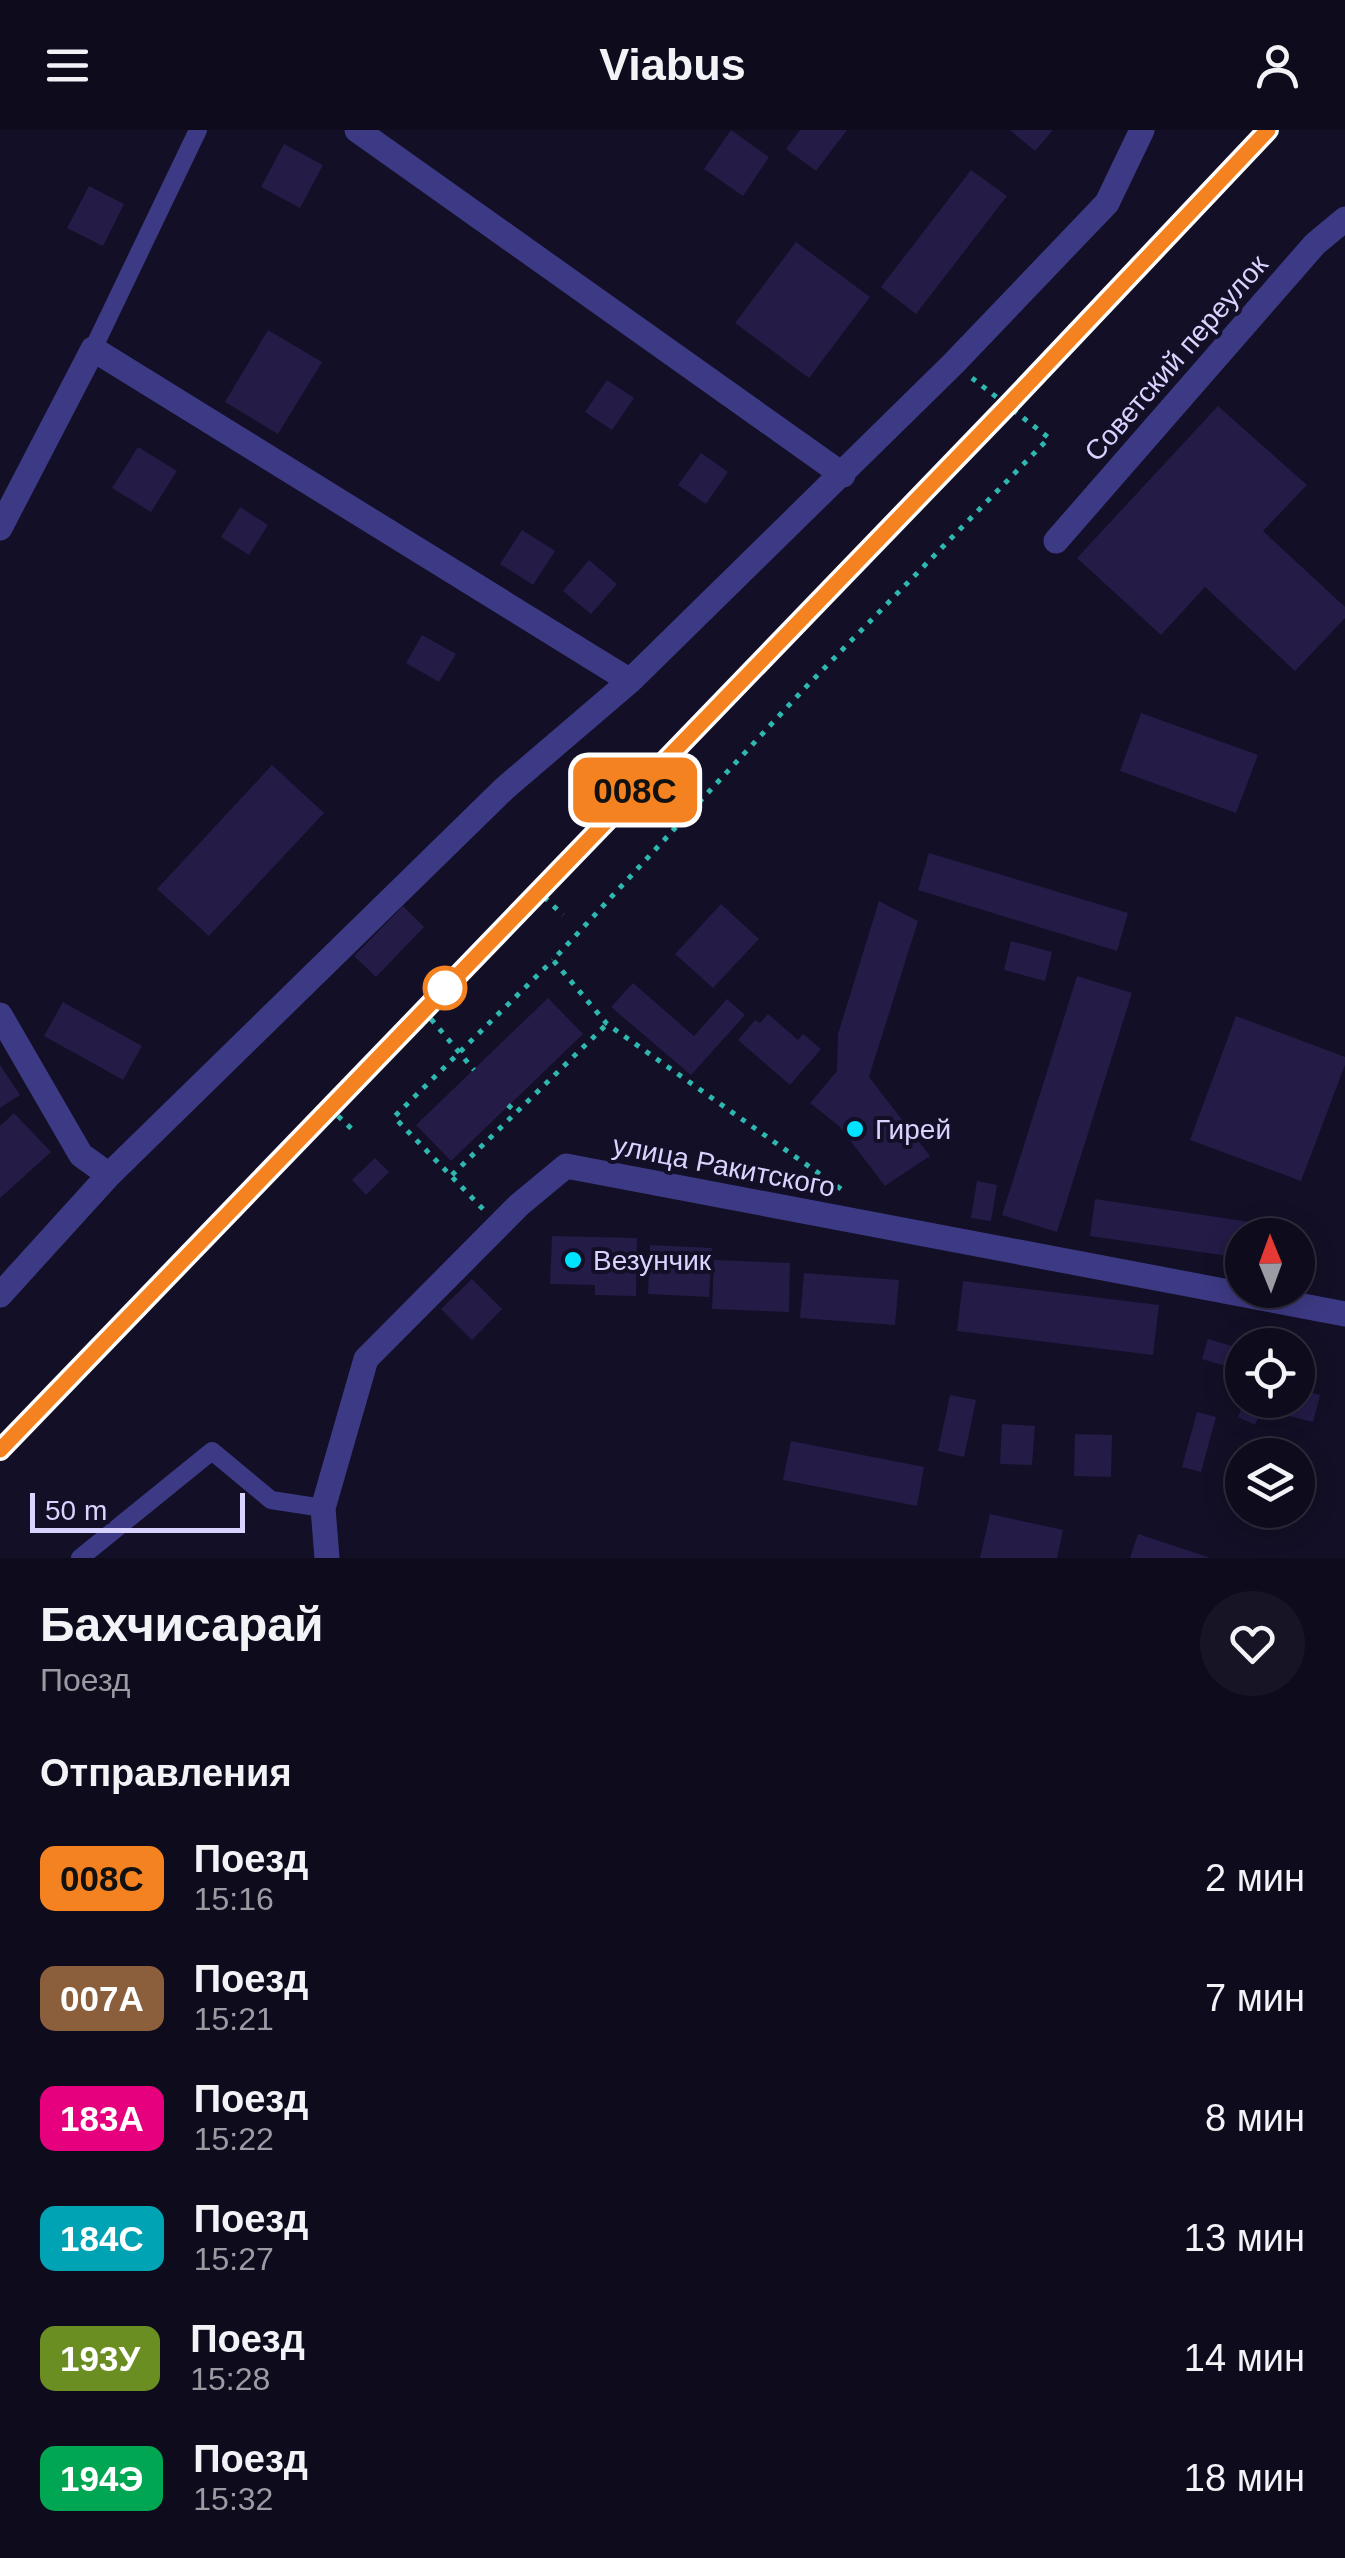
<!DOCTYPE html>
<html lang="ru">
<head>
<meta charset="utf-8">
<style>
	body { margin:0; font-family:Helvetica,sans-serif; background:#171425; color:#f1f3f6; height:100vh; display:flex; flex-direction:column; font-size:38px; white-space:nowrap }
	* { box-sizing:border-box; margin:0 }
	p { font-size:32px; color:#9b9ba3 }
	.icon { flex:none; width:55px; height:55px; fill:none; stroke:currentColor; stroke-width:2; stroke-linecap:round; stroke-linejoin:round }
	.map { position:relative; height:1428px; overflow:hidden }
	.sheet { display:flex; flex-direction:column; background:#0e0b1c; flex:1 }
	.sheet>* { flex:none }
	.badge { padding:0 20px; border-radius:15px; font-size:35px; line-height:65px }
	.needle { width:65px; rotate:359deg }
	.fabs { position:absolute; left:1225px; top:1088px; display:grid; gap:20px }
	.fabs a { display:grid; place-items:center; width:90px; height:90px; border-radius:50%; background:#0e0b1c; box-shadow:0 5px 25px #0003,0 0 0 2px #2e2b3b; font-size:50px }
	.scale { position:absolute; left:30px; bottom:25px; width:215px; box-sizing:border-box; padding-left:10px; border:5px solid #d9d4ff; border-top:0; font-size:28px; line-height:35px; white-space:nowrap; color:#d9d4ff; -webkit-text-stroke:8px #130f26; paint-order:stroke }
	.map>.badge { position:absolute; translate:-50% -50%; box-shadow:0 0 0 5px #fff }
	h2 { padding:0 40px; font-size:38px; line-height:90px }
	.round { display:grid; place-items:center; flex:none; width:105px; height:105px; border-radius:52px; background:#171425 }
	.overview { display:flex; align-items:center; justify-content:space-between; height:170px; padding:0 40px }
	h1 { font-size:48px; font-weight:700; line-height:75px }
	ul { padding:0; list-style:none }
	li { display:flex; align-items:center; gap:30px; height:120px; padding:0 40px }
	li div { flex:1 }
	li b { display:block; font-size:38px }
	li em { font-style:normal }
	li .badge { min-width:110px; font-weight:700; text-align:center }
	header { display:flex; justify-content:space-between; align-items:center; height:130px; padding:0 40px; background:#0e0b1c; font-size:45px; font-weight:700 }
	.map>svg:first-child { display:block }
</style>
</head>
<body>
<header><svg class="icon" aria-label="menu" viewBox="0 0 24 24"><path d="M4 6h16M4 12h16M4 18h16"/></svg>Viabus<svg class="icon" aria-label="person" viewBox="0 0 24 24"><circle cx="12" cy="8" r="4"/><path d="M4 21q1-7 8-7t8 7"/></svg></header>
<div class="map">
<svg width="1345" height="1428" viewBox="0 0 1345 1428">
	<rect width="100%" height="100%" fill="#130f26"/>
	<path fill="#241b47" d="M731 0 769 27 743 66 704 39Z
		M800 0H847L816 41 786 19Z
		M1010 0H1053L1035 21Z
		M284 14 323 35 300 78 261 57Z
		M971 40 1007 66 916 184 881 157Z
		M89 56 124 74 103 116 67 98Z
		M796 112 870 167 809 248 735 193Z
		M268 200 322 232 278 304 225 272Z
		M607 250 634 268 612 300 585 282Z
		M1218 276 1307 355 1263 401 1345 477V488L1295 541 1205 457 1161 505 1077 428Z
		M138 317 177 341 151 382 112 358Z
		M701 323 728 342 706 374 678 355Z
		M240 377 268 395 249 425 221 407Z
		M522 400 555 421 533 455 500 434Z
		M589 430 617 454 591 484 563 461Z
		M422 505 456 524 439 552 406 533Z
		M1141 583 1258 625 1236 683 1120 641Z
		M272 635 324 683 209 806 157 759Z
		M929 723 1128 783 1117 821 918 760Z
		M879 771 918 791 869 947 930 1026 885 1056 839 996 810 973 837 941 838 904Z
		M721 774 759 809 713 858 675 824Z
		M403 776 424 797 376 847 354 826Z
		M1011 811 1052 822 1045 851 1004 840Z
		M1077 846 1132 863 1057 1102 1002 1085Z
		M633 853 694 906 727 869 745 885 691 945 611 877Z
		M548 868 583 904 451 1031 416 995Z
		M63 872 142 916 123 950 44 906Z
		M768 884 798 910 803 904 821 919 790 955 738 910 755 890 760 893Z
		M1236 886 1345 927V935L1301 1051 1190 1010Z
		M0 935 20 965 0 978Z
		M14 983 51 1022 0 1068V996Z
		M375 1028 389 1042 366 1065 352 1050Z
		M977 1051 997 1055 991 1091 971 1088Z
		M1095 1069 1298 1099 1297 1105H1242V1128L1090 1106Z
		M552 1106 637 1108 636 1166 595 1165V1155L550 1154Z
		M650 1115 712 1118 709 1167 648 1164Z
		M714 1130 790 1133 789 1182 712 1179Z
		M804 1143 899 1150 895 1195 800 1188Z
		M472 1149 502 1179 472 1210 441 1179Z
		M963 1151 1159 1175 1153 1225 957 1201Z
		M1208 1209 1242 1219V1241L1202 1229Z
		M1298 1259 1320 1265 1313 1292 1286 1285 1290 1270H1298Z
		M950 1265 976 1270 964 1327 938 1321Z
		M1245 1270H1266L1255 1295 1238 1287Z
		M1197 1282 1216 1287 1201 1342 1182 1337Z
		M1002 1294 1035 1296 1032 1335 1000 1334Z
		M1075 1304 1112 1305 1111 1347 1074 1346Z
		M791 1311 924 1337 917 1376 783 1350Z
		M990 1384 1063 1400 1057 1428H980Z
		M1138 1404 1208 1427V1428H1130Z"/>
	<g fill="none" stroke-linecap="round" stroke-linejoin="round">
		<path stroke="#2fb8b0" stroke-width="5" stroke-dasharray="5 8" stroke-linecap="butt" d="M544 767 563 785
			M431 889 474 940
			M508 975 516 982
			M338 986 355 1002
			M452 1045 607 894
			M841 1059 607 894 553 830 803 560 1049 308 972 248
			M483 1079 394 987 553 830"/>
		<path stroke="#3d3a85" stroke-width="18" d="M93 219 198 0
			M80 1428 212 1321 271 1370 323 1378"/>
		<path stroke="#3d3a85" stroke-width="25" d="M357 0 843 345
			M0 398 93 219 630 551
			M1056 411 1315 114 1345 89
			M0 885 81 1025 109 1045 505 658 630 551 953 234 1107 73 1142 0
			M0 1165 109 1045
			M327 1428 323 1378 366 1229 519 1075 566 1036 1345 1184"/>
		<path stroke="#00e5ff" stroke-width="8" stroke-dasharray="15 12" stroke-linecap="butt" d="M0 1320 1009 274 1268 0"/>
	</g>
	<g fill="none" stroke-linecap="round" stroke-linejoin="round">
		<defs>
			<path id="line" d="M0 1320 1009 274 1268 0"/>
		</defs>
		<use href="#line" stroke="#fff" stroke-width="22"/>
		<use href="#line" stroke="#f58220" stroke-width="15"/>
	</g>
	<circle fill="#fff" stroke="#f58220" stroke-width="5" cx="445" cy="858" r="20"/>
	<g fill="#00e5ff" stroke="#130f26" stroke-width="4">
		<circle cx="855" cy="999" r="10"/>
		<circle cx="573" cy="1130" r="10"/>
	</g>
	<g text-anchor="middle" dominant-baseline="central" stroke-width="8" stroke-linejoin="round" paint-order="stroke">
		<g font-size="28" fill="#d9d4ff" stroke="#130f26">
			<text transform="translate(1176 228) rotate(-49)">Советский переулок</text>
			<text transform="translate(724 1036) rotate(11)">улица Ракитского</text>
		</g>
		<g font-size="28" fill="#d9d4ff" stroke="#130f26" text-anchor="start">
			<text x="875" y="999">Гирей</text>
			<text x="593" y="1130">Везунчик</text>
		</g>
	</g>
</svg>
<div class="fabs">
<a><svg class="needle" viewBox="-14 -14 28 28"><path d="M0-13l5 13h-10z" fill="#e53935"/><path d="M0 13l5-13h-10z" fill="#9b9ba3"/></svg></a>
<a><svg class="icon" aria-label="locate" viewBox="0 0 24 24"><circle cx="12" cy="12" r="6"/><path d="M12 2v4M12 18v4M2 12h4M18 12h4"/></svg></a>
<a><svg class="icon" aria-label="layers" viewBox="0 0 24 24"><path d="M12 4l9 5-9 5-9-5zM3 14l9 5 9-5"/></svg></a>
</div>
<div class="scale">50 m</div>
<b class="badge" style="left:635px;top:660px;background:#f58220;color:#111">008С</b>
</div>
<section class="sheet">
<div class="overview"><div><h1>Бахчисарай</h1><p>Поезд</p></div><a class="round"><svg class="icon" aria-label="heart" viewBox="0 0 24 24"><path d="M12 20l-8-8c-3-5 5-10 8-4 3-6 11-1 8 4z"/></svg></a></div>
<h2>Отправления</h2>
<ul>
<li><span class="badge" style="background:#f58220;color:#111">008С</span><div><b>Поезд</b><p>15:16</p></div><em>2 мин</em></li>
<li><span class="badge" style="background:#8b5e3c;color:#fff">007А</span><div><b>Поезд</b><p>15:21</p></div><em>7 мин</em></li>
<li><span class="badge" style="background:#e6007e;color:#fff">183А</span><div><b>Поезд</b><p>15:22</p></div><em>8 мин</em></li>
<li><span class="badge" style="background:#00a3b4;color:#fff">184С</span><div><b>Поезд</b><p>15:27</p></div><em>13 мин</em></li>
<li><span class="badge" style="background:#6b8e23;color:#fff">193У</span><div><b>Поезд</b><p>15:28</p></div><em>14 мин</em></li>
<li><span class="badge" style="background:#00a651;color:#fff">194Э</span><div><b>Поезд</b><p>15:32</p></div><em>18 мин</em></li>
</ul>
</section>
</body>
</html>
